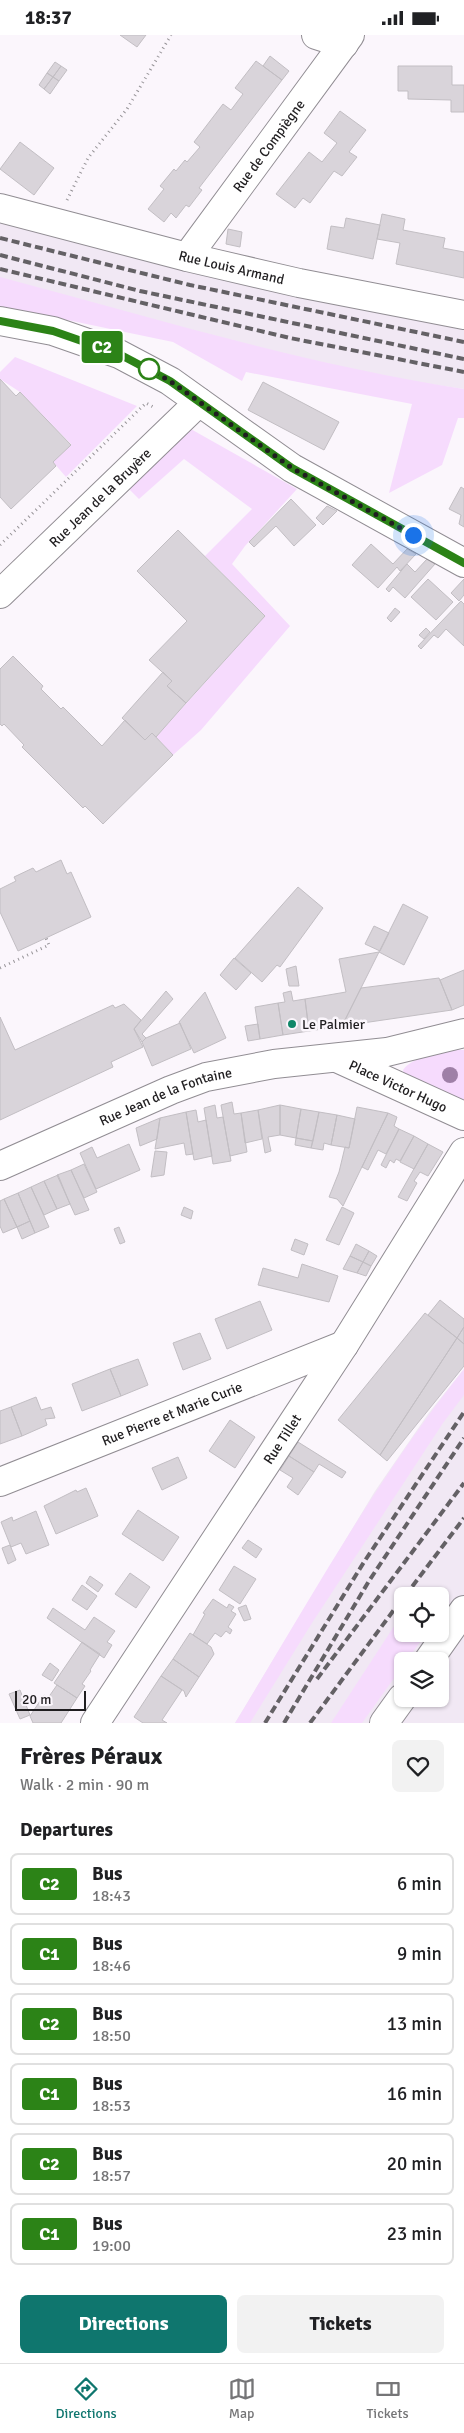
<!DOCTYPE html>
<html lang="en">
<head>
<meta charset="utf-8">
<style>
	body { margin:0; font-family:Signika,sans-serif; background:#f2f2f2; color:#202124; height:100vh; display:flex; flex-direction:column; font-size:19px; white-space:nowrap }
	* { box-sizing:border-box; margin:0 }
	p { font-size:16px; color:#757577 }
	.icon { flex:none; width:28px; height:28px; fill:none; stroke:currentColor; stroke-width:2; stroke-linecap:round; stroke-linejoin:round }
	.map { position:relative; height:1688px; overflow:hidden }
	.side { display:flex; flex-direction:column; background:#fff; flex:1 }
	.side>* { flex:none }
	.badge { padding:0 10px; border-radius:4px; font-size:18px; line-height:32px }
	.tools { position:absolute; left:394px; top:1552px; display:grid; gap:10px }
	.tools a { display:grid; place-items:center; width:55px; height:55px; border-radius:8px; background:#fff; box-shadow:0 1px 4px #0004; font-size:25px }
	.scale { position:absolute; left:15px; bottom:12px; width:71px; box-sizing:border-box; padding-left:5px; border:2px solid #201e20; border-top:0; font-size:14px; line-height:18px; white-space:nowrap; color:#201e20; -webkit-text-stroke:4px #fbf6fc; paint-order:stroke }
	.you { position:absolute; width:25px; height:25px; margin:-12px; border:4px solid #fff; border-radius:50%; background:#1a73e8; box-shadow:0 0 0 8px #1a73e833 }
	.map>.badge { position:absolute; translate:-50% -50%; box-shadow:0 0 0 2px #fff }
	h2 { padding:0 20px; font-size:19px; line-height:45px }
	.round { display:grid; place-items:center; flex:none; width:52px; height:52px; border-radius:8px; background:#f2f2f2 }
	.headline { display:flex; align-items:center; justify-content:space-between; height:85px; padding:0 20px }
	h1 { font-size:24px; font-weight:700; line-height:38px }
	.action { display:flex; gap:10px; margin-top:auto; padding:10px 20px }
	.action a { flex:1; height:58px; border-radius:8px; background:#0f766e; color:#fff; font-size:20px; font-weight:700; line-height:58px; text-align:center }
	.action a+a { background:#f2f2f2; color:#202124 }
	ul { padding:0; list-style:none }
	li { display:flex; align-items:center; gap:15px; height:62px; margin:0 10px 8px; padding:0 10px; border:2px solid #e0e0e0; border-radius:8px }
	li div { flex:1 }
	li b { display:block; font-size:19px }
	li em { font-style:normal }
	li .badge { min-width:55px; font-weight:700; text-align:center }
	.status { display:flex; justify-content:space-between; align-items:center; height:35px; padding:0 25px; background:#fff; direction:ltr }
	.status svg { height:14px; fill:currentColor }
	.dock { display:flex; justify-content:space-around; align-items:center; height:70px; border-top:1px solid #e0e0e0; background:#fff; font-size:14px; color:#757577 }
	.dock a { display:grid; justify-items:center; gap:2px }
	.dock .active { color:#0f766e }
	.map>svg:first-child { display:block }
</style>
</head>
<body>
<div class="status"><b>18:37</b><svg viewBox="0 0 49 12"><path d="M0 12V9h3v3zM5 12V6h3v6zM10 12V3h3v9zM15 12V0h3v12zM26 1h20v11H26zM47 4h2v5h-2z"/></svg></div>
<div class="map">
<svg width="464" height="1688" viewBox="0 0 464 1688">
	<rect width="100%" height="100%" fill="#fbf6fc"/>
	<path fill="#f1e8f4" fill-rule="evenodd" d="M0 188 281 256 464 292V354L264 325 0 243Z
		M464 1334V1688H235L375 1456 428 1379ZM402 1561H440V1599H402ZM402 1626H440V1664H402Z"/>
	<path fill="#f6dbfd" d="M0 242C154 283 307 330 464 354V383H458L442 430 389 458 412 369 246 337 242 346 173 307 0 271Z
		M15 322 137 371 66 442 53 427 71 409 20 357 0 344V337Z
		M189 393 297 454 245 511 232 529 290 591 201 695 173 720 156 702 265 581 205 521 252 474 184 424 139 464 129 454Z
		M455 1015H464V1072L404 1039 403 1035C413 1021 439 1018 455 1015Z
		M464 1334V1360L443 1388 312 1588 250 1688H235C308 1568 376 1444 464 1334Z
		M402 1579V1599H426L406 1626H402V1632L362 1688H331Z"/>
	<path fill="#d9d4da" stroke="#c2bec3" d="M120 0H146L137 12Z
		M270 21 289 36 282 45 263 31Z
		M256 26 282 45 199 153 202 155 189 172 186 170 176 183 171 178 164 187 148 174 164 154 160 151 174 134 176 136 185 125 187 127 200 112 194 107 223 69 231 75 243 59 235 53Z
		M55 27 61 31 53 42 47 38Z
		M61 31 67 35 59 46 53 42Z
		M398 31H452V50H464V77H451V65L408 64V56H398Z
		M47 38 53 42 44 54 39 50Z
		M53 42 59 46 50 59 44 54Z
		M340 76 366 95 349 117 357 122 342 141 334 136 310 168 303 163 295 173 276 159 309 117 322 127 337 108 324 98Z
		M20 107 54 133 34 160 0 134Z
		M382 179 405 184 403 195 445 203 443 213 464 217V243L396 229 400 208 377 204Z
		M346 183 380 190 373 224 327 214 331 191 344 193Z
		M228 194 242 197 240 212 226 209Z
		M0 344 16 361 20 357 71 410 53 427 56 431 11 474 0 462Z
		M263 347 339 387 324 415 248 375Z
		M461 452 464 454V492L459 489 461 480 449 474Z
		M291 464 316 490 294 511 276 491 254 512 249 507Z
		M327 471 337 476 323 490 316 483Z
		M178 495 265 581 186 668 167 651 172 646 149 625 187 586 137 536Z
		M371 509 393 529 407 514 416 519 400 536 397 532 378 553 352 530Z
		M427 524 435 529 405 563 393 552 389 557 386 554 407 529 415 537Z
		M428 544 453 567 436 585 411 562Z
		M464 544V560L459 566 451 558Z
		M461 566 464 569V611L446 594 438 603 434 600 421 614 418 611Z
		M395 573 400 577 391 587 387 583Z
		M426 593 430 597 424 604 419 600Z
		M13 621 43 651 41 654 61 674 63 672 102 711 125 685 145 705 152 698 173 720 103 789 85 771 83 773 22 712 24 710 4 689 2 691 0 689V634Z
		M163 637 172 646 167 651 186 668 156 702 152 698 145 705 122 683Z
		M61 825 67 839 71 837 91 882 18 916 0 877V854L16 846 14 842 33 833 36 837Z
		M298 852 323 873 280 932 277 930 262 947 235 923Z
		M403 869 428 882 404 930 379 917Z
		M374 891 389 898 380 916 365 909Z
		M379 917 342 991 309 996 305 964 346 957 339 924Z
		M234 923 251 938 236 955 220 940Z
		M296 931 299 951H289L286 934Z
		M464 935V970L452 975 440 945Z
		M439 943 452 975 342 991 361 953Z
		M166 956 173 964 142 999 146 1003 142 1007 134 994Z
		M291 956 293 966 305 964 309 996 283 1000 278 968 285 967 283 958Z
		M205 957 226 1003 194 1018 179 987Z
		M278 968 283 1000 260 1004 255 972Z
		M124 969 141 985 134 994 143 1012 111 1027 113 1032 0 1085V982L15 1015 113 970 115 973Z
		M180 988 191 1014 152 1031 142 1007 146 1003Z
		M258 989 260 1004 248 1006 245 991Z
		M232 1067 234 1079 241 1078 247 1117 230 1121 221 1070Z
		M215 1070 217 1083 223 1082 231 1126 213 1129 204 1073Z
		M280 1070 301 1074 296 1103 280 1100Z
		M280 1070V1100L268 1102 271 1116 265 1118 258 1075Z
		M357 1072 388 1078 343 1171 337 1164 329 1162 339 1137 345 1112 349 1113Z
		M301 1074 319 1077 313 1106 296 1103Z
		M196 1075 198 1087 206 1085 212 1121 194 1125 186 1077Z
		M258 1075 262 1104 245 1108 241 1078Z
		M186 1077 193 1119 186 1120 184 1108 155 1114 160 1083Z
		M319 1077 337 1080 331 1110 324 1108 323 1115 311 1113Z
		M388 1078 397 1082 394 1091 399 1094 386 1119 378 1115 368 1135 362 1132Z
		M337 1080 355 1084 349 1113 331 1110Z
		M160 1083 157 1104 140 1111 136 1093Z
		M399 1094 414 1101 400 1126 396 1124 394 1128 390 1125 386 1133 381 1130Z
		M414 1101 428 1109 414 1134 400 1127Z
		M296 1103 313 1106 311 1113 295 1110Z
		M129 1109 140 1135 96 1154 80 1118 92 1112 97 1123Z
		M428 1109 443 1117 428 1141 420 1137 414 1146 417 1148 407 1166 398 1162Z
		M155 1116 167 1117 164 1140 151 1142Z
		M84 1129 97 1157 84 1163 71 1135Z
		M71 1135 89 1175 75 1180 57 1140Z
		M58 1140 70 1169 57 1174 44 1146Z
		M44 1146 57 1174 44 1180 31 1152Z
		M31 1152 49 1192 35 1198 18 1158Z
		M18 1158 30 1186 17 1192 4 1164Z
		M4 1164 17 1192 3 1198 0 1191V1166Z
		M184 1172 193 1176 191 1184 181 1180Z
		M342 1172 354 1178 339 1210 326 1205Z
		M30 1186 35 1198 22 1204 17 1192Z
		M119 1192 125 1207 120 1209 114 1194Z
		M295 1204 308 1209 304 1220 291 1215Z
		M356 1209 369 1216 363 1227 350 1221Z
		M369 1216 377 1221 371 1231 363 1227Z
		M350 1221 363 1227 357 1238 343 1234Z
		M363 1227 371 1231 366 1241 357 1238Z
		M302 1229 338 1241 329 1267 258 1250 263 1233 298 1243Z
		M440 1265 464 1284V1292L457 1303 428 1280Z
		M260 1266 272 1295 227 1314 215 1284Z
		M425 1278 457 1303 380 1420 338 1385Z
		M464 1292V1309L457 1303Z
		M200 1298 211 1324 183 1335 173 1308Z
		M457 1303 464 1309V1331L387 1426 380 1420Z
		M138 1324 148 1350 121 1361 110 1334Z
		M110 1334 121 1361 82 1376 72 1349Z
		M36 1362 41 1375 51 1372 55 1383 45 1384 47 1390 22 1401 11 1372Z
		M11 1372 22 1401 0 1409V1376Z
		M230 1385 255 1402 235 1433 209 1416Z
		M298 1407 346 1437 342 1443 319 1429 314 1437 289 1421Z
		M289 1421 314 1437 298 1460 287 1452 293 1443 280 1435Z
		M178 1422 187 1443 162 1455 152 1433Z
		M86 1453 98 1481 56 1499 44 1471 76 1455 77 1457Z
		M138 1475 179 1502 163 1526 122 1499Z
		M36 1476 49 1510 26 1519 21 1508 11 1512 1 1487 12 1482 13 1486Z
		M248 1505 262 1514 256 1523 242 1513Z
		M10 1510 16 1525 8 1529 2 1513Z
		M234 1531 256 1544 240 1569 219 1555Z
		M130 1538 150 1552 136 1573 115 1559Z
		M90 1541 103 1550 98 1557 86 1548Z
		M82 1550 97 1561 87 1575 72 1565Z
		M213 1564 227 1573 229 1569 234 1572 231 1576 236 1579 228 1592 232 1595 230 1599 226 1596 221 1602 215 1598 207 1609 193 1600 205 1579 203 1578Z
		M246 1570 251 1584 244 1586 238 1573Z
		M53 1573 85 1595 94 1582 115 1596 107 1607 112 1610 104 1623 47 1583Z
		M190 1598 211 1612 214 1619 199 1642 173 1624Z
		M82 1607 100 1619 90 1635 91 1636 82 1649 85 1651 77 1663 54 1648Z
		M173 1624 199 1642 186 1662 184 1656 161 1641Z
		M50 1628 59 1635 52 1646 42 1640Z
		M161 1641 182 1655 162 1685 167 1688H143L134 1682Z
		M57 1650 77 1663 61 1688H33L30 1681 44 1660 48 1663Z
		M20 1655 30 1680 20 1684 9 1659Z"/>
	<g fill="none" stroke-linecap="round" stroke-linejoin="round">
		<defs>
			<g id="minor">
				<path d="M316 0 344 9"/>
				<path id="s1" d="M0 173 187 222 299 248 464 280"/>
				<path id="s2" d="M187 222 350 0"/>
				<path d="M0 286 53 296 119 319 170 346 292 433 464 528"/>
				<path id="s3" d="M0 559 199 367"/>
				<path id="s4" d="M339 1024 464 1081"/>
				<path id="s5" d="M0 1131 171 1055 206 1042 274 1029 387 1017 464 998"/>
				<path id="s6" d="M0 1447 344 1310"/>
				<path d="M428 1626 464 1575"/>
				<path id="s7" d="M95 1688 344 1310 464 1117"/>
				<path d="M384 1688 402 1663"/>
			</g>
		</defs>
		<use href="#minor" stroke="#918d93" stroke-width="30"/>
		<path stroke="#979498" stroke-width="3" stroke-dasharray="1 4" stroke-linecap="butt" d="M67 165 88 123 127 74 171 0
			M0 510 146 368 155 373
			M0 933 49 910 46 903"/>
		<use href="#minor" stroke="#fff" stroke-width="28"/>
		<path stroke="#646165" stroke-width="4" stroke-dasharray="8 4" stroke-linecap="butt" d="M0 203 190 250 464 307
			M0 220 140 256 464 324
			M0 234 290 303 464 337
			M405 1561 464 1483
			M317 1644 464 1448
			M265 1688 364 1527 464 1377
			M284 1688 369 1546 464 1403
			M310 1688 402 1564"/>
	</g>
	<circle fill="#9f80a7" cx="450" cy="1040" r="8"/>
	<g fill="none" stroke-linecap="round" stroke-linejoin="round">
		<defs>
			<path id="line" d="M0 286 53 296 119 319 170 346 292 433 464 528"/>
		</defs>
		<use href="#line" stroke="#fff" stroke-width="11"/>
		<use href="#line" stroke="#2c8317" stroke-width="8"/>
		<path stroke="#201e20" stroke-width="5" stroke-dasharray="0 9" d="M149 334 170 346 292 433 413 500"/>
	</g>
	<circle fill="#fff" stroke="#2c8317" stroke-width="2.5" cx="149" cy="334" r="10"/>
	<circle fill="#108768" stroke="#fbf6fc" stroke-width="2" cx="292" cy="989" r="5"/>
	<g text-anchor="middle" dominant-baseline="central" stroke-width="5" stroke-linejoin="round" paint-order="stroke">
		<g font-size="14" fill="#201e20" stroke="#fbf6fc">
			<text stroke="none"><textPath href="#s2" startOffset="138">Rue de Compiègne</textPath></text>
			<text stroke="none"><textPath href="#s1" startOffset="239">Rue Louis Armand</textPath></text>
			<text stroke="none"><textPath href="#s3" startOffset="139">Rue Jean de la Bruyère</textPath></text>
			<text stroke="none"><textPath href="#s4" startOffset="65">Place Victor Hugo</textPath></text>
			<text stroke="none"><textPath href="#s5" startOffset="180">Rue Jean de la Fontaine</textPath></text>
			<text stroke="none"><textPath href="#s6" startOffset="185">Rue Pierre et Marie Curie</textPath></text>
			<text stroke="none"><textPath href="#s7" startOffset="340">Rue Tillet</textPath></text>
		</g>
		<g font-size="14" fill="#201e20" stroke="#fbf6fc" text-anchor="start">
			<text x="302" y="989">Le Palmier</text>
		</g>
	</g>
</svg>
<div class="tools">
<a><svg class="icon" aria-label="locate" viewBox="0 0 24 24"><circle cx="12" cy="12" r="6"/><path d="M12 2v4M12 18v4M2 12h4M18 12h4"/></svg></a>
<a><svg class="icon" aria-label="layers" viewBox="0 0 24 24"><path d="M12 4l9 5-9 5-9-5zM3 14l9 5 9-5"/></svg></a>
</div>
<div class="scale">20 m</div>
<div class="you" style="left:413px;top:500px"></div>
<b class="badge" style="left:102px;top:312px;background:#2c8317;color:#fff">C2</b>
</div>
<section class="side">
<div class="headline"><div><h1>Frères Péraux</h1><p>Walk · 2 min · 90 m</p></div><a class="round"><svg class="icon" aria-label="heart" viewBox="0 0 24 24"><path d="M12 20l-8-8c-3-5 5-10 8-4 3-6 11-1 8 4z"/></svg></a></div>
<h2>Departures</h2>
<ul>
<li><span class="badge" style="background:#2c8317;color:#fff">C2</span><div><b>Bus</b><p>18:43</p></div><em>6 min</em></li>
<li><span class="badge" style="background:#2c8317;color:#fff">C1</span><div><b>Bus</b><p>18:46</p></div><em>9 min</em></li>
<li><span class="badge" style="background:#2c8317;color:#fff">C2</span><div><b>Bus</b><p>18:50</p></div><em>13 min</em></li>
<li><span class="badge" style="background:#2c8317;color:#fff">C1</span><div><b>Bus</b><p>18:53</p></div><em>16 min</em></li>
<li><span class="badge" style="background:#2c8317;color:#fff">C2</span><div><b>Bus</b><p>18:57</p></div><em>20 min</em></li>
<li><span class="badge" style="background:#2c8317;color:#fff">C1</span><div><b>Bus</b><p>19:00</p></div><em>23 min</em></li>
</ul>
<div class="action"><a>Directions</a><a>Tickets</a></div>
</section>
<nav class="dock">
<a class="active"><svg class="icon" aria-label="directions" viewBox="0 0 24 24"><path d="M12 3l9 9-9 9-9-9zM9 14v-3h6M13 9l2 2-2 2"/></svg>Directions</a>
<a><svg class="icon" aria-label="map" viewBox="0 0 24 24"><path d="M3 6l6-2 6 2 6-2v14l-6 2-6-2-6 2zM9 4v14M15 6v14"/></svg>Map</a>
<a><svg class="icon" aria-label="tickets" viewBox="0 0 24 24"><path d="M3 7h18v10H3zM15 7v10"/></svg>Tickets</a>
</nav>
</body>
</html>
